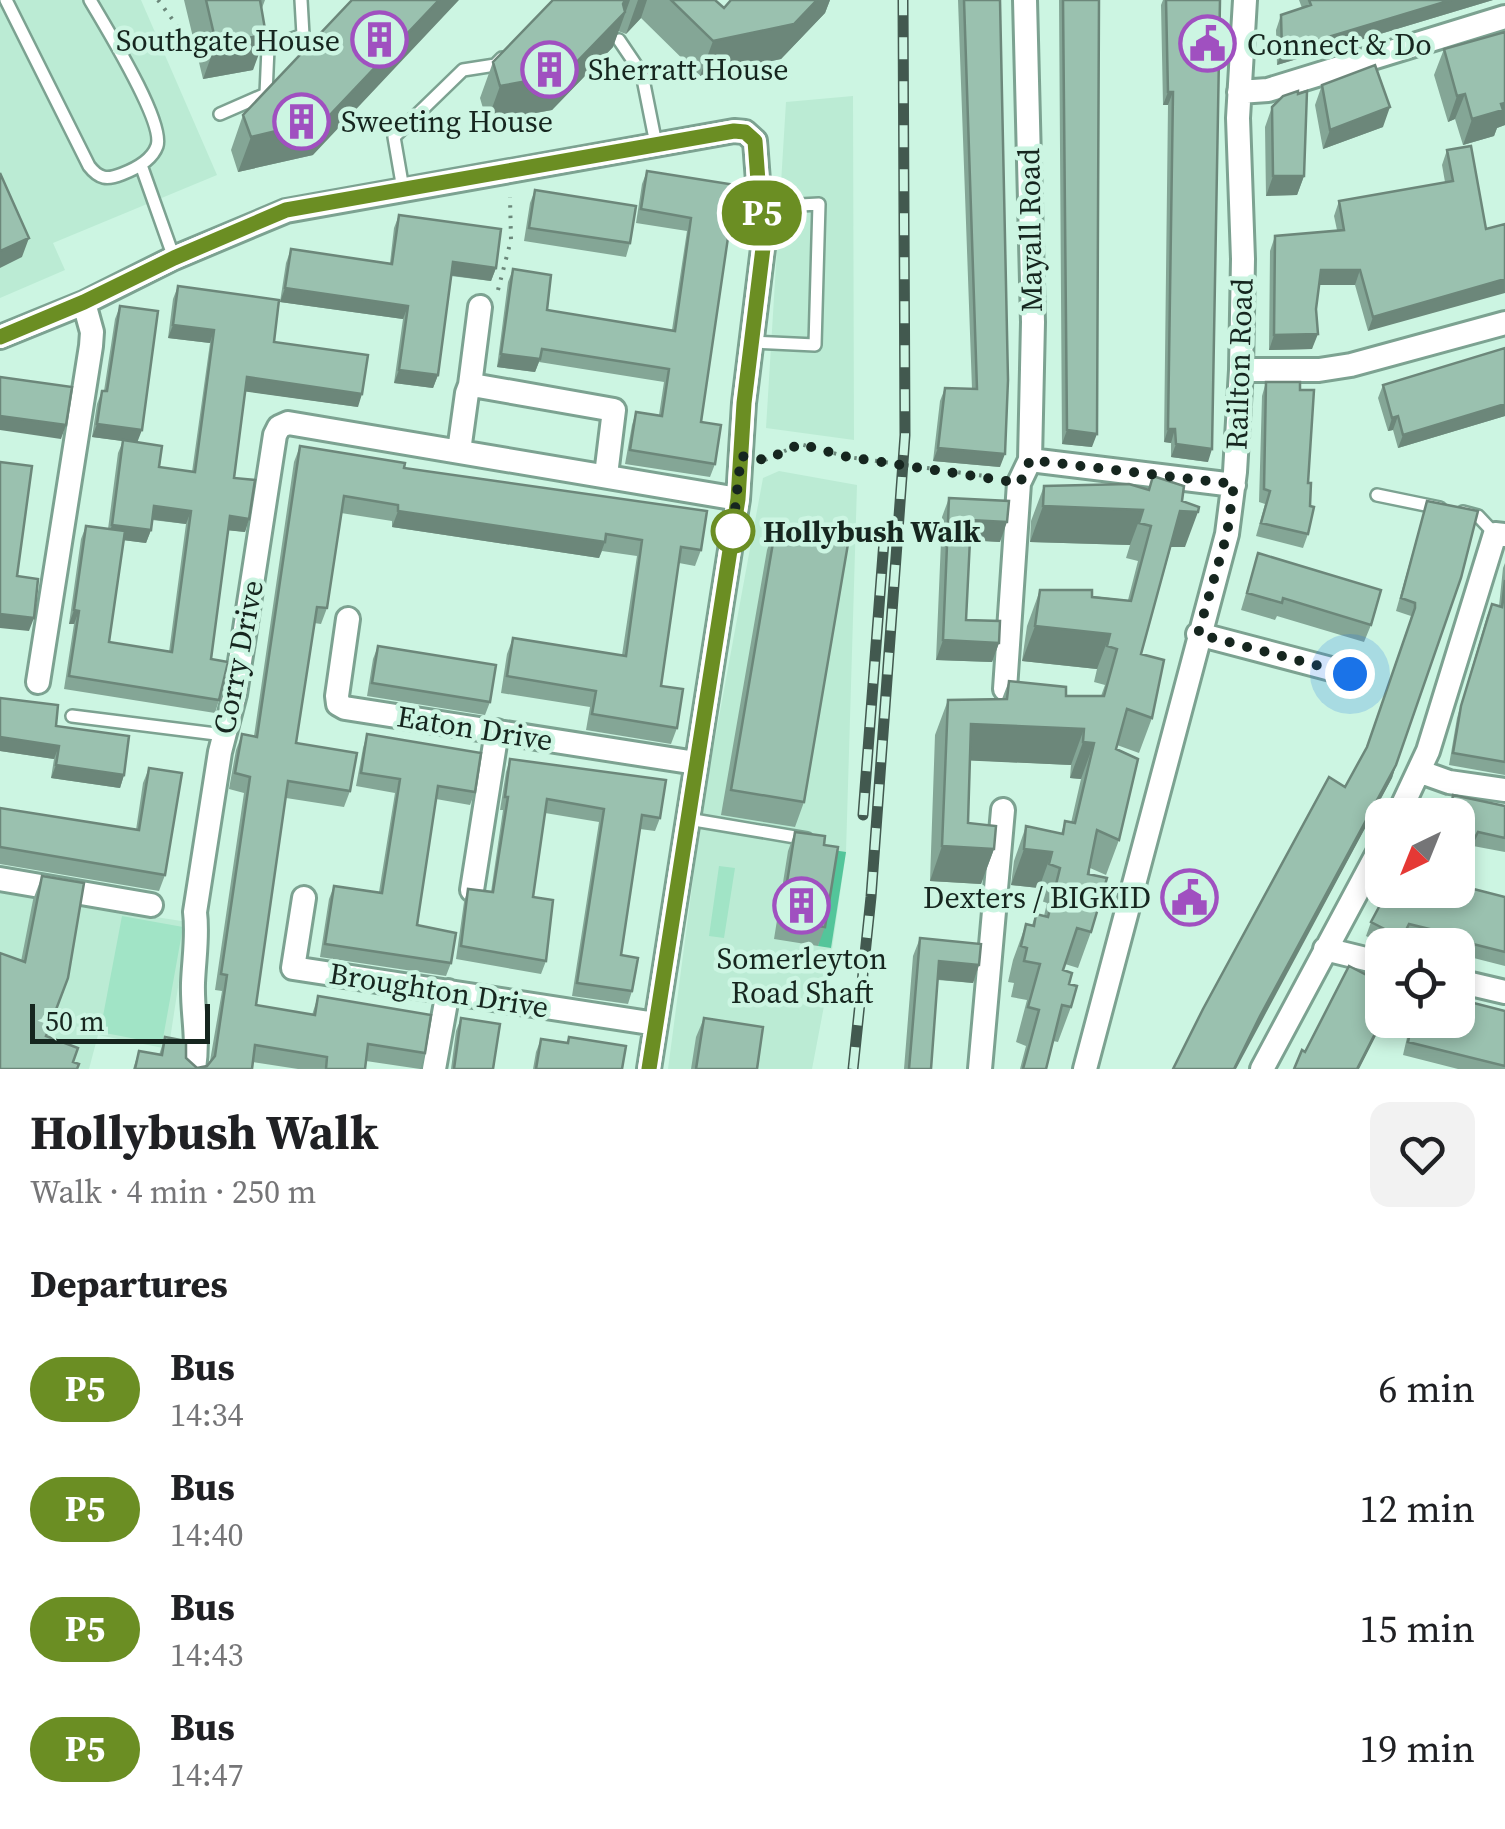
<!DOCTYPE html>
<html lang="en">
<head>
<meta charset="utf-8">
<style>
	body { margin:0; font-family:"Source Serif 4",serif; background:#f2f2f2; color:#202124; height:100vh; display:flex; flex-direction:column; font-size:38px; white-space:nowrap }
	* { box-sizing:border-box; margin:0 }
	p { font-size:32px; color:#757577 }
	.icon { flex:none; width:55px; height:55px; fill:none; stroke:currentColor; stroke-width:2; stroke-linecap:round; stroke-linejoin:round }
	.map { position:relative; height:1069px; overflow:hidden }
	.panel { display:flex; flex-direction:column; background:#fff; flex:1 }
	.panel>* { flex:none }
	.badge { padding:0 20px; border-radius:32px; font-size:35px; line-height:65px }
	.needle { width:65px; rotate:223deg }
	.buttons { position:absolute; left:1365px; top:798px; display:grid; gap:20px }
	.buttons a { display:grid; place-items:center; width:110px; height:110px; border-radius:20px; background:#fff; box-shadow:0 5px 15px #0003; font-size:50px }
	.scale { position:absolute; left:30px; bottom:25px; width:180px; box-sizing:border-box; padding-left:10px; border:5px solid #16261f; border-top:0; font-size:28px; line-height:35px; white-space:nowrap; color:#16261f; -webkit-text-stroke:8px #ccf5e2; paint-order:stroke }
	.you { position:absolute; width:50px; height:50px; margin:-25px; border:8px solid #fff; border-radius:50%; background:#1a73e8; box-shadow:0 0 0 15px #1a73e833 }
	.map>.badge { position:absolute; translate:-50% -50%; box-shadow:0 0 0 5px #fff }
	h2 { padding:0 30px; font-size:38px; line-height:90px }
	.round { display:grid; place-items:center; flex:none; width:105px; height:105px; border-radius:20px; background:#f2f2f2 }
	.headline { display:flex; align-items:center; justify-content:space-between; height:170px; padding:0 30px }
	h1 { font-size:48px; font-weight:700; line-height:75px }
	ul { padding:0; list-style:none }
	li { display:flex; align-items:center; gap:30px; height:120px; padding:0 30px }
	li div { flex:1 }
	li b { display:block; font-size:38px }
	li em { font-style:normal }
	li .badge { min-width:110px; font-weight:700; text-align:center }
	.map>svg:first-child { display:block }
</style>
</head>
<body>
<div class="map">
<svg width="1505" height="1069" viewBox="0 0 1505 1069">
	<rect width="100%" height="100%" fill="#ccf5e2"/>
	<path fill="#bbebd4" d="M0 0H141L217 175 53 243 65 270 0 298Z
		M853 96 854 440 766 428 786 102Z
		M779 471 857 485 846 852 824 1006 812 1069H668L703 804 763 478Z
		M0 893 188 922 169 1046 163 1048 98 1035 89 1069H0Z"/>
	<path fill="#a1e4c6" d="M719 866 735 868 724 938 709 936Z
		M122 916 183 927 162 1044 100 1032Z"/>
	<path fill="#53c59a" d="M833 850 846 852 831 948 818 946Z"/>
	<g fill="none" stroke-linecap="round" stroke-linejoin="round">
		<defs>
			<path id="lane" d="M6 0 89 166C99 179 107 180 122 174 135 169 152 160 157 146 165 122 105 26 90 0
				M619 40 642 74 656 144
				M220 114 266 94 268 48 303 35 301 0
				M141 165 174 258
				M403 189 394 137 463 70 495 65 502 58
				M751 342 815 345 819 204 762 207
				M1377 495 1440 508
				M1463 512 1478 516 1495 534
				M72 716 224 735
				M688 819 807 839"/>
			<path id="street" d="M1239 92 1268 90 1505 17
				M0 337 84 303 174 258 286 211 734 131 745 132 755 141 763 248 744 403 738 499 649 1069
				M1241 370H1319L1351 365 1505 323
				M470 385 480 307
				M459 451 467 393 470 385 478 386 614 410 606 475
				M1030 460 1234 485
				M348 619 337 696 338 704 345 708 696 763
				M1198 634 1350 674
				M38 682 91 346 92 332 84 303
				M1005 689 1019 483 1030 460 1033 322 1025 0
				M1421 772 1449 782 1505 790
				M1398 815 1428 751 1495 534 1505 535
				M0 879 151 905
				M472 890 497 731
				M304 898 293 968 656 1024
				M1325 949 1382 963
				M1458 981 1505 992
				M194 1069C199 1036 192 1014 193 983 194 958 198 936 195 912L220 752 235 694 275 435 279 427 288 423 738 499
				M434 1069 448 991
				M980 1069 1003 810
				M1085 1069 1227 534 1235 472 1241 370 1243 259 1238 118 1245 0
				M1262 1069 1382 845"/>
		</defs>
		<use href="#lane" stroke="#7ca291" stroke-width="16"/>
		<use href="#street" stroke="#7ca291" stroke-width="28"/>
		<path stroke="#6b877a" stroke-width="4" stroke-dasharray="2.5 8" stroke-linecap="butt" d="M158 0 181 31
			M498 290 511 240 510 197
			M765 460 800 444 848 457 999 478"/>
		<use href="#lane" stroke="#fff" stroke-width="11"/>
		<use href="#street" stroke="#fff" stroke-width="22"/>
		<defs>
			<path id="rail" d="M863 815 884 541
				M853 1069 871 897 905 435 903 0"/>
		</defs>
		<use href="#rail" stroke="#42594f" stroke-width="11"/>
		<use href="#rail" stroke="#ccf5e2" stroke-width="8" stroke-dasharray="22" stroke-linecap="butt"/>
	</g>
	<path fill="#84a696" fill-rule="evenodd" d="M184 0H265L262 8 253 70 203 79Z
		M553 0H715L724 8 731 0H830L825 13 781 59 700 76 641 18 626 34 618 31 613 47 552 110 487 122 480 98 493 62Z
		M958 0H1000V467L933 461 940 401 945 388 972 389Z
		M1059 0H1099L1092 447 1062 444Z
		M1163 0H1220L1208 462 1171 457V443L1164 442 1168 105H1163L1161 5Z
		M1299 0H1493L1277 65 1276 30 1281 15 1302 8Z
		M1505 32V125L1497 128 1494 136 1463 145 1455 119 1448 122 1434 75 1444 49Z
		M1322 85 1383 127 1323 149 1315 105Z
		M1272 107 1304 176 1297 195 1266 196 1265 127Z
		M243 115 313 155 238 172 231 150Z
		M1447 150 1486 229 1368 331 1355 285H1319L1312 349 1269 350 1270 251 1275 236 1337 230 1334 216 1339 201 1445 182 1442 165Z
		M647 171 742 225 737 239 728 237 701 422 715 464 710 477 625 464 632 425 636 412 659 415 664 382 539 362 535 372 497 367 508 282 513 269 547 310 672 330 687 231 636 223 642 184Z
		M535 190 630 243 626 257 524 241 530 203Z
		M399 215 496 268 491 281 451 276 438 375 433 388 394 383 403 319 280 302 286 263 291 249 390 263 394 228Z
		M178 286 274 342 358 407 245 391 234 478 249 519 245 532 228 530 211 659 219 700 215 713 64 689 74 624H69L81 539 86 526 108 529 118 453 123 441 92 437 97 404 102 391H104L115 319 120 306 137 442 159 467 192 472 210 343 168 338 173 299ZM152 520 186 524 169 652 109 642 123 540 146 543 151 530Z
		M1505 348V416L1398 448 1393 430 1388 431 1378 398 1383 385Z
		M1266 382 1308 483V534L1303 548 1256 536 1265 504 1259 502 1262 396Z
		M300 446 404 468 701 550 695 566 679 563 661 686 677 728 671 744 586 730 590 707 501 693 507 654 513 638 622 655 637 556 602 551 599 558 392 527V521L341 513 327 608 321 624 314 623 296 743 350 791 344 807 286 798 256 1005 312 1015 318 996 425 1053 420 1069 366 1061 365 1069H298L253 1062 252 1069H133L139 1051 159 1055 165 1037 197 1068 207 1066 210 1061 222 991 215 990 244 793 229 789 236 750 242 734 254 736 294 462Z
		M1153 476 1182 501 1185 547H1171L1141 654 1152 718 1139 753 1117 745 1119 840 1106 875 1090 868 1091 932 1078 968 1065 964 1063 970 1069 984 1071 1007 1058 1042 1053 1041 1046 1069H1020L1026 1046 1016 1042 1027 1000 1011 997 1014 983 1008 982 1013 960 1026 924 1032 925 1036 914 1044 916 1047 903 1036 899 1039 888 1011 885 1014 861 1026 826 1061 834 1065 821 1071 823 1081 779 1070 778 1071 765 970 760 968 823 994 849 981 884 930 881 935 735 948 700 1002 699 1009 681 1066 696H1101L1105 685 1094 682 1097 669 1022 661 1027 626 1040 590 1128 600 1138 561 1126 558 1130 545 1030 542 1031 521 1044 486 1148 490Z
		M949 498 1000 542 970 540 966 620 999 643 992 662 936 660 942 517Z
		M1427 501 1478 511 1392 778 1256 1029 1345 787 1366 749 1410 621 1411 616 1396 611Z
		M776 525 804 802 795 827 721 815 767 550Z
		M1258 553 1371 625 1364 642 1277 616 1275 620 1241 610Z
		M1505 563V775L1449 765 1457 718 1487 616 1492 604 1499 606 1503 568Z
		M378 646 490 702 485 715 367 696 373 659Z
		M0 698 56 726 124 775 120 788 51 778 54 759 0 751Z
		M367 734 475 792 470 805 436 799 417 925 451 963 446 976 320 957 329 899 334 886 379 892 395 793 356 786 363 748Z
		M510 759 660 818 655 831 640 829 621 955 632 991 628 1004 572 996 599 822 545 813 533 897 546 961 541 974 456 959 464 902 468 889 491 892 503 810H500L506 772Z
		M149 768 165 875 159 891 0 864V808L136 830 143 783Z
		M1453 795 1505 806V852L1473 846 1465 862H1460L1458 815H1447Z
		M795 832 824 845 825 927 818 946 774 939 788 851Z
		M42 876 46 1036 73 1062 0 1069 33 900Z
		M1505 897V966L1458 954V945H1439L1404 938 1400 945H1384L1366 936 1371 922Z
		M920 938 979 965 973 983 938 980 931 1069H904L913 956Z
		M1505 1011V1069H1458L1403 1055 1411 1020H1458Z
		M461 1018 493 1069H451L456 1031Z
		M704 1018 757 1069H691L696 1037Z
		M569 1037 622 1069H533L536 1052 541 1039 566 1043Z"/>
	<path fill="#6c877a" d="M439 0H459L313 155 238 172 251 137Z
		M625 0H630L613 47 552 110 487 122 500 86Z
		M638 0H647L641 18 626 34Z
		M817 0H830L825 13 781 59 700 76 713 41Z
		M1451 0H1493L1277 65 1282 51Z
		M266 35 253 70 203 79 216 43Z
		M1168 92H1173L1168 105H1163Z
		M1465 94 1455 119 1448 122 1457 96Z
		M1505 103V125L1497 128 1494 136 1463 145 1472 119Z
		M1390 107 1383 127 1323 149 1330 130Z
		M1273 176H1304L1297 195 1266 196Z
		M29 238 22 257 0 268V251Z
		M453 262 496 268 491 281 448 275Z
		M1321 270H1360L1355 285H1316Z
		M1505 279V293L1368 331 1373 317Z
		M285 288 408 306 403 319 280 302Z
		M173 325 214 330 210 343 168 338Z
		M1318 334 1312 349 1269 350 1274 335Z
		M501 354 540 359 535 372 497 367Z
		M399 370 438 375 433 388 394 383Z
		M247 377 362 394 358 407 242 391Z
		M1505 404V416L1398 448 1403 435Z
		M0 416 66 425 61 439 0 430Z
		M1398 416 1393 430 1388 431 1392 418Z
		M97 424 142 430 137 443 92 437Z
		M1168 429H1175L1171 443 1164 442Z
		M1067 430 1097 434 1092 447 1062 444Z
		M1176 444 1212 449 1208 462 1171 457Z
		M938 448 1005 454 1000 467 933 461Z
		M154 506 191 511 186 524 149 519Z
		M1043 506 1143 510 1130 545 1030 542Z
		M398 511 605 542 599 558 392 527Z
		M1180 511 1198 512 1185 547H1168Z
		M230 516 249 519 245 532 225 530Z
		M971 520 1007 522 1000 542 964 540Z
		M112 525 151 530 146 543 107 538Z
		M74 610 79 611 74 624H69Z
		M0 614 34 618 29 631 0 628Z
		M1035 626 1110 634 1097 669 1022 661Z
		M943 640 999 643 992 662 936 660Z
		M971 724 1084 729 1071 765 958 760Z
		M0 737 59 746 54 759 0 751Z
		M1083 742 1094 743 1081 779 1070 778Z
		M56 765 124 775 120 788 51 778Z
		M1396 765 1392 778 1236 1069H1234L1260 1016Z
		M942 846 994 849 981 884 930 881Z
		M1024 849 1052 852 1039 888 1011 885Z
		M939 961 979 965 973 983 933 979Z
		M1382 1020H1384L1359 1069H1357Z"/>
	<path fill="#9ac1af" stroke="#6c877a" stroke-width="2.5" d="M206 0H260L266 35 216 43Z
		M352 0H439L326 119 251 137 243 115Z
		M553 0H625L623 4 625 12 565 74 500 86 493 62Z
		M671 0H715L724 8 731 0H817L794 24 713 41Z
		M964 0H1000L1008 380 1005 454 938 448 945 388 977 389Z
		M1063 0H1099L1097 434 1067 430Z
		M1166 0H1220L1212 449 1176 444 1175 429H1168L1173 92H1168Z
		M1309 0H1451L1282 51 1281 15 1311 5Z
		M1505 32V103L1501 104 1503 110 1472 119 1465 94 1457 96 1444 49Z
		M1375 65 1390 107 1330 130 1322 85Z
		M1298 91V94L1307 91 1304 176H1273L1272 107 1283 96Z
		M1471 146 1486 229 1505 224V279L1373 317 1360 270H1321L1316 309 1318 334 1274 335 1275 236 1344 230 1339 201 1453 181 1447 150Z
		M647 171 748 187 742 225 730 224 701 422 721 425 715 464 630 450 636 412 662 416 669 369 542 349 540 359 501 354 513 269 551 275 547 310 675 331 691 218 641 209Z
		M0 173 29 238 0 251Z
		M535 190 636 206 630 243 529 228Z
		M399 215 501 229 496 268 453 262 438 375 399 370 408 306 285 288 291 249 392 264Z
		M178 286 279 300 274 342 368 355 362 394 247 377 234 478 255 480 249 519 230 516 211 659 228 662 219 700 69 676 79 611 74 610 86 526 125 531 109 642 172 652 191 511 154 506 151 530 112 525 123 440 162 446 159 467 195 472 214 330 173 325Z
		M120 306 158 311 142 430 97 424 102 391H107Z
		M1505 348V404L1403 435 1398 416 1392 418 1383 385Z
		M0 377 72 387 66 425 0 416Z
		M1266 382H1300V390H1314L1308 483H1311L1310 506 1314 507 1308 534 1261 523 1270 491 1264 489Z
		M300 446 405 463 404 468 707 511 701 550 681 547 661 686 683 689 677 728 592 714 596 691 507 676 513 638 626 656 642 540 606 534 605 542 398 511V505L344 496 327 608 317 607 296 743 357 753 350 791 288 781 256 1005 315 1015 318 996 431 1015 425 1053 368 1044 365 1069H326L327 1057 255 1045 252 1069H135L139 1051 162 1055 165 1037 186 1041V1058L197 1068 207 1066 215 1056 227 975 221 974 250 777 235 773 242 734 257 737Z
		M0 462 32 466 17 576 38 579 34 618 0 614Z
		M1153 476 1184 486 1182 501 1199 507 1198 512 1180 511 1141 654 1164 660 1152 718 1127 709 1116 749 1138 759 1119 840 1097 830 1088 874 1107 878 1091 932 1077 928 1063 970 1072 973 1069 984 1077 986 1071 1007 1062 1005 1046 1069H1023L1039 1010 1028 1007 1040 964 1024 961 1027 948 1021 946 1026 924 1034 926 1036 914 1048 917 1060 868 1049 864 1052 852 1024 849 1026 826 1063 834 1065 821 1075 823 1094 743 1083 742 1084 729 971 724 968 823 996 826 994 849 942 846 948 700 1007 699 1009 681 1066 687V696H1104L1117 649 1107 646 1110 634 1035 626 1040 590H1092V597L1131 601 1151 526 1139 523 1143 510 1043 506 1044 486 1129 484 1149 490Z
		M949 498 1009 501 1007 522 971 520 966 620 1000 621 999 643 943 640Z
		M1427 501 1478 511 1461 578 1396 765 1260 1016 1234 1069H1173L1203 1009 1329 777 1345 787 1367 747 1415 608V603L1401 598Z
		M776 525 849 538 804 802 731 790Z
		M1258 553 1381 590 1371 625 1283 598 1282 603 1247 593Z
		M1505 580V762L1453 753 1461 706 1492 604 1502 607Z
		M378 646 496 665 490 702 372 683Z
		M0 698 58 705 56 726 129 736 124 775 56 765 59 746 0 737Z
		M367 734 481 753 475 792 438 786 417 925 456 933 451 963 325 944 334 886 382 893 400 779 361 773Z
		M510 759 666 780 660 818 642 815 621 955 638 958 632 991 577 983 604 809 547 799 533 897 553 900 546 961 461 946 468 889 493 892 508 797H505Z
		M149 768 182 773 165 875 0 847V808L139 830Z
		M1453 795 1505 806V838L1478 832 1469 849H1465L1458 868V815H1450Z
		M795 832 825 836 824 845 838 847 825 927 781 920Z
		M42 876 84 883 68 978 46 1036 78 1048 73 1062 79 1064 77 1069H0V953L25 962Z
		M1458 885 1505 897V952L1461 941 1462 937 1409 924 1402 938 1371 922 1388 890H1458Z
		M920 938 981 944 979 965 939 961 931 1069H909Z
		M1349 966 1382 983V1020L1357 1069H1294L1302 1050 1305 1052Z
		M1458 999 1505 1011V1066L1408 1042 1413 1020H1458Z
		M461 1018 500 1024 493 1069H454Z
		M704 1018 763 1027 757 1069H696Z
		M569 1037 626 1046 622 1069H536L541 1039 568 1043Z"/>
	<g fill="none" stroke-linecap="round" stroke-linejoin="round">
		<defs>
			<path id="line" d="M0 337 84 302 174 258 286 210 734 131 745 132 755 141 763 248 744 403 738 499 649 1069"/>
		</defs>
		<use href="#line" stroke="#fff" stroke-width="22"/>
		<use href="#line" stroke="#6b8e23" stroke-width="15"/>
		<path stroke="#16261f" stroke-width="10" stroke-dasharray="0 18" d="M733 531 732 537 741 456 766 460 800 444 848 457 1020 483 1030 460 1234 484 1227 534 1198 634 1350 674"/>
	</g>
	<defs>
		<symbol id="building-ring" viewBox="-11 -11 22 22"><circle r="9.5" fill="#ccf5e2" stroke="#a050c0" stroke-width="1.5"/><path d="M-4-6H4V6H1V3H-1V6H-4ZM-2.5-4.3h1.7v1.8h-1.7ZM.8-4.3h1.7v1.8H.8ZM-2.5-1h1.7V.8h-1.7ZM.8-1h1.7V.8H.8Z" fill="#a050c0"/></symbol>
		<symbol id="civic-ring" viewBox="-11 -11 22 22"><circle r="9.5" fill="#ccf5e2" stroke="#a050c0" stroke-width="1.5"/><path d="M-.6-6.5H3V-4.5H.6V-3L4-1V1h2V6H-6V1h2V-1L-.6-3ZM-1.2 2.5V6h2.4V2.5Z" fill="#a050c0"/></symbol>
	</defs>
	<g fill-rule="evenodd">
		<use href="#building-ring" x="348" y="8" width="63" height="63"/>
		<use href="#civic-ring" x="1176" y="12" width="63" height="63"/>
		<use href="#building-ring" x="518" y="38" width="63" height="63"/>
		<use href="#building-ring" x="270" y="90" width="63" height="63"/>
		<use href="#civic-ring" x="1158" y="866" width="63" height="63"/>
		<use href="#building-ring" x="770" y="874" width="63" height="63"/>
	</g>
	<circle fill="#fff" stroke="#6b8e23" stroke-width="5" cx="733" cy="531" r="20"/>
	<g text-anchor="middle" dominant-baseline="central" stroke-width="9" stroke-linejoin="round" paint-order="stroke">
		<g font-size="30" fill="#16261f" stroke="#ccf5e2" text-anchor="start">
			<text x="340" y="40" text-anchor="end">Southgate House</text>
			<text x="1247" y="44">Connect &amp; Do</text>
			<text x="588" y="69">Sherratt House</text>
			<text x="341" y="121">Sweeting House</text>
			<text x="1151" y="897" text-anchor="end">Dexters / BIGKID</text>
			<text x="802" y="958" text-anchor="middle">Somerleyton<tspan x="802" dy="34">Road Shaft</tspan></text>
		</g>
		<g font-size="30" fill="#16261f" stroke="#ccf5e2">
			<text transform="translate(1030 230) rotate(-91)">Mayall Road</text>
			<text transform="translate(1239 364) rotate(-88)">Railton Road</text>
			<text transform="translate(238 657) rotate(-79)">Corry Drive</text>
			<text transform="translate(475 728) rotate(9)">Eaton Drive</text>
			<text transform="translate(439 990) rotate(9)">Broughton Drive</text>
		</g>
		<g font-size="30" font-weight="bold" fill="#16261f" stroke="#ccf5e2" text-anchor="start">
			<text x="763" y="531">Hollybush Walk</text>
		</g>
	</g>
</svg>
<div class="buttons">
<a><svg class="needle" viewBox="-14 -14 28 28"><path d="M0-13l5 13h-10z" fill="#e53935"/><path d="M0 13l5-13h-10z" fill="#757577"/></svg></a>
<a><svg class="icon" aria-label="locate" viewBox="0 0 24 24"><circle cx="12" cy="12" r="6"/><path d="M12 2v4M12 18v4M2 12h4M18 12h4"/></svg></a>
</div>
<div class="scale">50 m</div>
<div class="you" style="left:1350px;top:674px"></div>
<b class="badge" style="left:762px;top:213px;background:#6b8e23;color:#fff">P5</b>
</div>
<section class="panel">
<div class="headline"><div><h1>Hollybush Walk</h1><p>Walk · 4 min · 250 m</p></div><a class="round"><svg class="icon" aria-label="heart" viewBox="0 0 24 24"><path d="M12 20l-8-8c-3-5 5-10 8-4 3-6 11-1 8 4z"/></svg></a></div>
<h2>Departures</h2>
<ul>
<li><span class="badge" style="background:#6b8e23;color:#fff">P5</span><div><b>Bus</b><p>14:34</p></div><em>6 min</em></li>
<li><span class="badge" style="background:#6b8e23;color:#fff">P5</span><div><b>Bus</b><p>14:40</p></div><em>12 min</em></li>
<li><span class="badge" style="background:#6b8e23;color:#fff">P5</span><div><b>Bus</b><p>14:43</p></div><em>15 min</em></li>
<li><span class="badge" style="background:#6b8e23;color:#fff">P5</span><div><b>Bus</b><p>14:47</p></div><em>19 min</em></li>
</ul>
</section>
</body>
</html>
